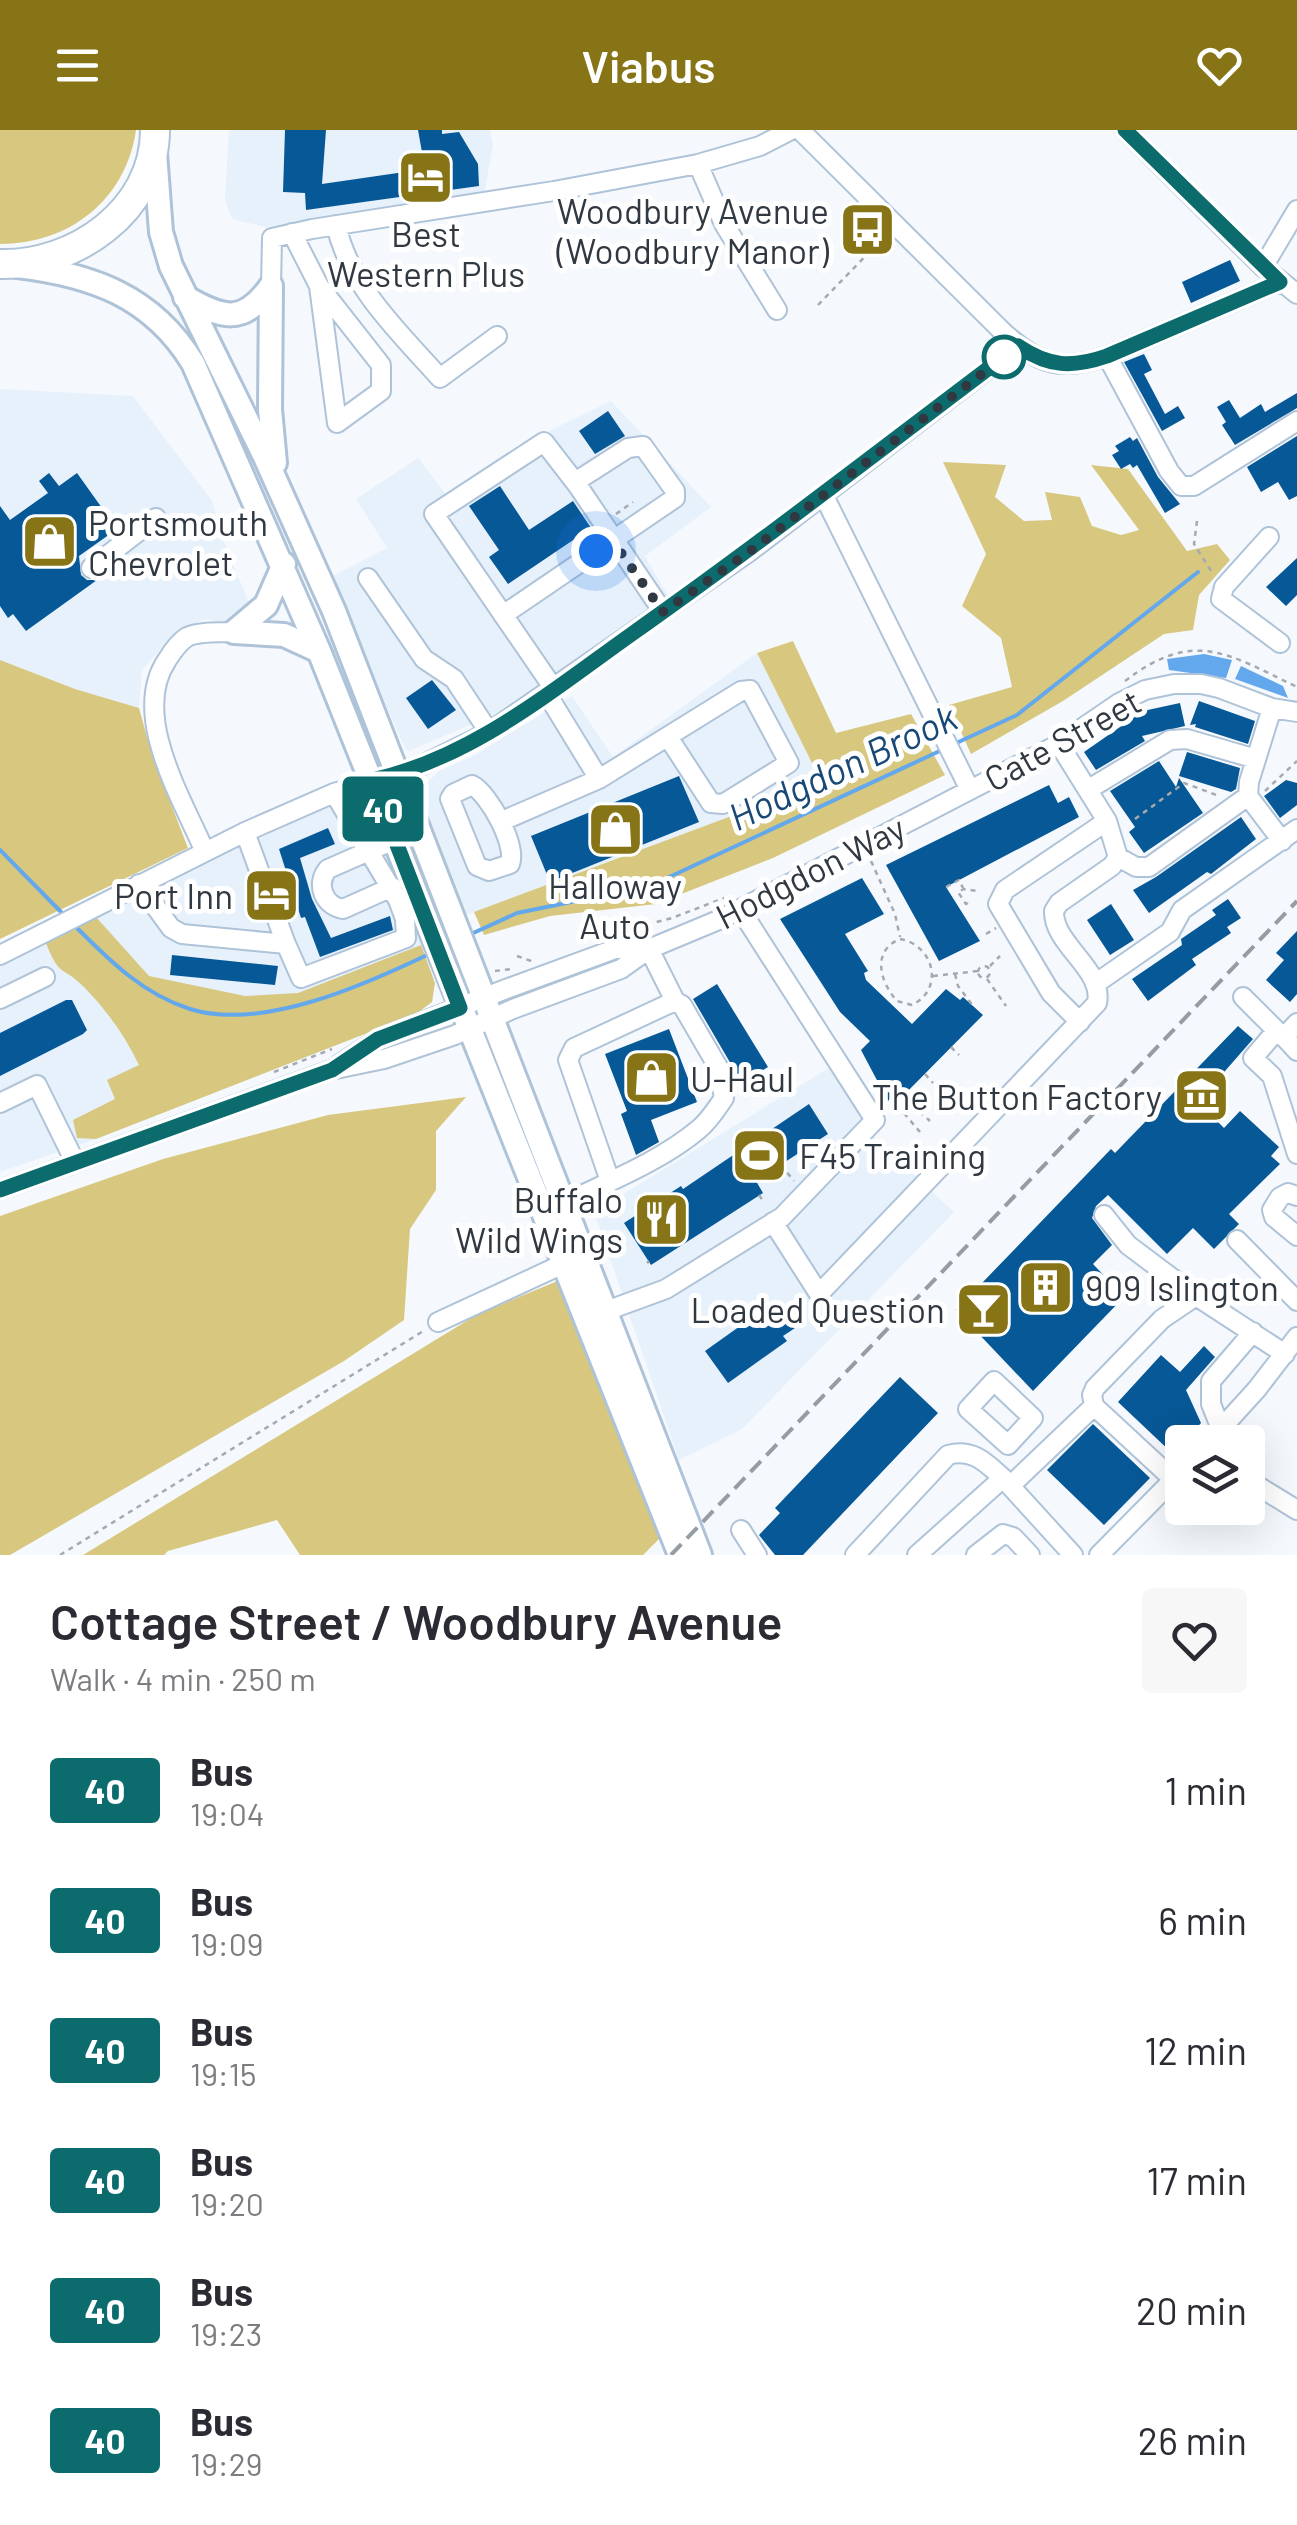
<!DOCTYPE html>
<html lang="en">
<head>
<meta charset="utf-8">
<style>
	body { margin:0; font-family:Barlow,sans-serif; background:#f7f7f7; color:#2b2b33; height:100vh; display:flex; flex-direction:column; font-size:38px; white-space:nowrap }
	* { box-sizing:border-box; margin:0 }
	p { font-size:32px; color:#7c7c81 }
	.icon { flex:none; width:55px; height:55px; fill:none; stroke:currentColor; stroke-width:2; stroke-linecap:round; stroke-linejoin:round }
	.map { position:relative; height:1425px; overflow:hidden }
	.side { display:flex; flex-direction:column; background:#fff; flex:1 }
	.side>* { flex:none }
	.badge { padding:0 20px; border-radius:8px; font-size:35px; line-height:65px }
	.fabs { position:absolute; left:1165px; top:1295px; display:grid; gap:20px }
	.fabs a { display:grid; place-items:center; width:100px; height:100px; border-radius:10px; background:#fff; box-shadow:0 10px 40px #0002; font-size:50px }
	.you { position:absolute; width:50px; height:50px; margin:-25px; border:8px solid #fff; border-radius:50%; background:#1a73e8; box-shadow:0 0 0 15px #1a73e833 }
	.map>.badge { position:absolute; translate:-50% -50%; box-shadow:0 0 0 5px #fff }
	.round { display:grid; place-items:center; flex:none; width:105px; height:105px; border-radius:10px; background:#f7f7f7 }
	.headline { display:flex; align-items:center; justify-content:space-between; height:170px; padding:0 50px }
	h1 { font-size:48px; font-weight:600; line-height:75px }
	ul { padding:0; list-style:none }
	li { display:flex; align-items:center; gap:30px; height:130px; padding:0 50px }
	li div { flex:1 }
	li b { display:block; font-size:38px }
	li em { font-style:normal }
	li .badge { min-width:110px; font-weight:700; text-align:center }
	header { display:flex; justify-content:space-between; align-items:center; height:130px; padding:0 50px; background:#867417; color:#fff; font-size:45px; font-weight:600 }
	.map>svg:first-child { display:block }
</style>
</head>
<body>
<header><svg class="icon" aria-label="menu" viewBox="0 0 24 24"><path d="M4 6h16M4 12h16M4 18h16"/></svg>Viabus<svg class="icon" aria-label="heart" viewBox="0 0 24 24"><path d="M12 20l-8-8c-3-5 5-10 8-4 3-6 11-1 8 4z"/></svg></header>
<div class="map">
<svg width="1297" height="1425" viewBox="0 0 1297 1425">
	<rect width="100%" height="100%" fill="#f5f9fd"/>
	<path fill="#e6f1fc" d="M229 0H490L493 15 484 65 265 97 232 89 225 70Z
		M0 259 133 266 212 371 227 421 252 479 227 495 206 489 178 500 142 540 139 578 75 559 0 530Z
		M611 271 711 377 645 426 668 466 491 586 409 621 405 619 331 447 387 418 356 369 418 328 448 367 547 302Z
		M757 523 818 644 761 675 466 785 422 672 423 657 439 641 473 626 572 566 613 627Z
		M356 668 370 675 435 853 432 872 416 884 96 1009 0 1042V836L251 710 331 674Z
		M829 938 872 1006 954 1082 742 1299 679 1330 594 1082Z"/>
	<path fill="#d7c77f" d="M0 0H136C126 70 69 114 0 114Z
		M943 332 1006 335 995 367 1024 391 1052 390 1045 362 1080 367 1092 396 1121 405 1139 400 1091 335 1128 339 1187 421 1217 414 1230 430 1199 465 1193 500 1164 504 1063 571 971 624 949 575 1012 557 1001 508 962 476 986 424Z
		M793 511 836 603 911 584 945 645 773 728 656 774 550 786 484 805 474 782 761 675 818 645 757 523Z
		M0 530 75 559 139 578 152 625 188 718 0 809Z
		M96 787 149 846 245 866 298 863 421 815 435 853 432 872 416 884 96 1009 77 1008 73 990 115 969 107 950 139 935C125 906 108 882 85 858 63 835 60 849 46 813Z
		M466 967 436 1001V1060L410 1099 404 1190 344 1231 10 1425H0V1086L163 1029 328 985Z
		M560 1150 660 1408 643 1425H300L277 1390 168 1421 164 1425H83L478 1184Z"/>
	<path fill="#63a8ec" d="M1204 524 1232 530 1226 548 1169 540 1167 529Z
		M1241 536 1283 556 1288 568 1235 549Z"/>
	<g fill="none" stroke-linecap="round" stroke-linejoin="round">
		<path stroke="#63a8ec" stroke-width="4" d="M952 615 1017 585 1198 442
			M0 720 63 784
			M73 794C108 829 142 864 190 879 261 901 362 856 425 826
			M471 804 517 783 650 756 944 619"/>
	</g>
	<path fill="#075896" d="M285 0H326L322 54 425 39 418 0H442V4L459 2 478 34 479 56 306 80 305 63 283 62Z
		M1230 130 1240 151 1191 173 1182 152Z
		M1144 224 1152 240 1144 244 1165 284 1178 276 1185 288 1162 301 1124 232Z
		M1297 263V278L1235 315 1222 295 1226 292 1217 277 1229 270 1240 288 1261 274 1265 282Z
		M608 281 625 306 595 324 579 301Z
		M1297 306V366L1289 370 1278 352 1261 362 1247 337Z
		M1130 307 1133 311 1137 308 1158 347 1180 374 1165 383 1137 335 1133 338 1130 334 1121 339 1112 325 1119 321 1115 316Z
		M49 343 59 356 77 343 117 399 79 426 81 445 87 450H97L26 501 13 484 8 488 0 476V376L10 390 48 363 39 351Z
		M500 356 529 400 573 371 591 398 508 454 489 427 499 420 469 376Z
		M1297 428V465L1286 476 1266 457Z
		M432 550 456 580 428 599 406 568Z
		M1199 571 1255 591 1248 614 1195 597 1196 594 1190 595Z
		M1180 573 1185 596 1142 606 1145 611 1096 640 1084 622 1143 581Z
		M1187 622 1240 638 1236 659 1231 662 1179 646Z
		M1159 631 1176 657 1179 648 1203 683 1144 723 1129 702 1135 697 1110 661Z
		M679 646 699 692 550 752 531 706Z
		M1286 650 1297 653V675L1280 688 1264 666Z
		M1049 655 1058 673 1069 667 1079 687 946 757 980 811 939 831 886 735Z
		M1241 687 1256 709 1211 744 1207 742 1149 783 1133 760 1156 747Z
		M328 698 335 714 300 728 312 769 331 808 390 786 393 800 320 827 305 787 301 788 279 719Z
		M862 748 884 784 845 804 868 841 864 843 866 850 912 894 946 859 960 870 963 867 983 885 897 972 893 965 888 971 861 920 870 911 840 882 780 789Z
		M1228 769 1241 788 1227 797 1231 803 1192 829 1196 835 1148 871 1132 849 1182 815 1181 809 1216 785 1212 780Z
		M1111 774 1134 810 1110 825 1087 790Z
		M1297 801V864L1290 872 1266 850 1284 830 1276 823Z
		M172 825 278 836 275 855 170 845Z
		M717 854 768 937 742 953 693 869Z
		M66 870H72L87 900 83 904 0 946V903Z
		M1238 896 1253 909 1198 972 1224 998 1240 981 1279 1017 1271 1026 1280 1034 1229 1084 1239 1094 1214 1119 1193 1098 1167 1124 1108 1065 1096 1076 1092 1088 1112 1115 1093 1134 1124 1167 1033 1261 956 1180 1087 1044 1111 1019 1115 1023Z
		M669 899 697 972 651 990 659 1012 636 1025 621 984 627 981 605 924Z
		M809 974 828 1004 756 1051 763 1063 651 1135 624 1093 681 1056 683 1059Z
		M764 1179 772 1189 783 1181 795 1198 783 1206 787 1211 728 1253 705 1221Z
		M1204 1216 1215 1227 1186 1260 1201 1293 1173 1324 1118 1272 1161 1225 1180 1242Z
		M900 1247 938 1283 803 1425H775L759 1405 780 1383 775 1378Z
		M1093 1294 1150 1348 1104 1395 1047 1340Z"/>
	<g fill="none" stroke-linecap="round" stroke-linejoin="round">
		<defs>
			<path id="minor" d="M800 0 1004 203C1040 235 1061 242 1107 226L1280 152
				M1125 0 1263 137 1297 164
				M698 34 724 94 777 180
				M336 95C350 157 399 202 440 248L497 206
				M292 103 319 156 381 235V261L337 293 319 156
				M1263 137 1297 80
				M271 156 272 108 312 99 554 61 698 34 760 16 791 0
				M1107 226 1169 341 1181 356H1194L1297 291
				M824 366 970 660
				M1269 407 1224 457 1221 469 1280 513
				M91 438 156 388
				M368 448 424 529 454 549 489 602
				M503 485 675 368V361L643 316 628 318 575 352
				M554 559 434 384 544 312 578 356 663 482
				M547 564 599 649
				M1272 578 1249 652 1248 666 1282 711
				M472 655C489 664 517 715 510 734L489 741 477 736 450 669 453 664Z
				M1089 659 1170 610 1187 609 1256 629
				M502 691 599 649 741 561 750 560 789 633 723 674 711 673 668 607
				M205 722C182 668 130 585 167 530 172 522 179 512 187 507 199 501 220 503 234 502
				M1118 727 1136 737H1149L1248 666
				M139 754 171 798 182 804 286 814 245 702
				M392 757 343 779C324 776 315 754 328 739L419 699
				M286 814 301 848 406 808 405 789 398 770 334 663
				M649 819 675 871
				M0 825 245 702 334 663 410 641 489 602 749 422 1018 216
				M1095 854 1170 802 1182 780 1297 699
				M1243 867 1283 907
				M0 869 45 847
				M1080 892 1051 863 998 774 1005 760 1107 691
				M1297 893 1284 907 1297 921
				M1276 901 1253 928 1272 946 1297 1024
				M340 934 378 909 506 859 615 819H649
				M0 973 37 955 75 1032
				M0 1060 331 940 384 929 455 905 513 879 621 839 649 819 721 789 1059 614 1119 573 1145 560 1174 554H1201L1219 558 1272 578 1297 582
				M1297 1066 1288 1063 1280 1067 1272 1080 1274 1087 1297 1106
				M565 1073C610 1051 661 1031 699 999 709 991 717 978 724 968L718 937 682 875 675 871 574 918 568 930 610 1051
				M1104 1085 1128 1115 1196 1166
				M773 1092 819 1164 1097 873C1104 839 1053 815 1054 781L1059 773 1112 736 1118 727 1107 691 1059 614
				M1237 1110 1297 1171
				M606 1181 666 1159 782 1087 875 990 740 779
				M438 1192 563 1134
				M994 1251 1033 1288 1008 1315 968 1279Z
				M1221 1299 1211 1274V1251L1253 1202
				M1209 1312 1257 1259 1297 1207
				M1174 1350 1094 1276 1092 1265 1095 1258 1162 1189 1196 1166 1285 1224
				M1248 1350 1297 1380
				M1010 1356 1094 1276
				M741 1400 757 1425
				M855 1425 948 1325C973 1318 986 1333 1003 1348
				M917 1425 1003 1348 1073 1425
				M976 1425 1003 1404 1013 1407 1030 1425
				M1099 1425 1182 1341"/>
			<path id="major" d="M155 23 161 102 171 136 265 327 334 481 700 1425
				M18 136C92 145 152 166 193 233L319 521 680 1425
				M271 156 270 279 275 333
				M185 167C222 188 243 196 271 156
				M234 502 284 505 319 521
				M234 502 266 475 284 434"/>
			<path id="highway" d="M0 134C74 136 155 81 155 0"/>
		</defs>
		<use href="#minor" stroke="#afc3d8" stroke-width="22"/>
		<use href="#major" stroke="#afc3d8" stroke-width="28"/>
		<use href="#highway" stroke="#afc3d8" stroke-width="32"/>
		<path stroke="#a4aab0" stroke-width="2.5" stroke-dasharray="5 5" stroke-linecap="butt" d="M818 175 883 108
			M616 384 633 372
			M1197 391 1194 414 1213 444
			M1125 551C1194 498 1228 524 1297 557
			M1265 661 1297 631
			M1135 689 1184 653 1219 666
			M871 731 895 784 900 807
			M946 757 959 750 963 758
			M968 773 966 774 958 762 964 759 977 761
			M618 802 672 788 724 768
			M986 804 996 798
			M900 809C934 815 945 859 912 875L897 871C880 852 871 821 900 809Z
			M517 826 534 832
			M978 842a6 6 0 1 1 12 0a6 6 0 1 1-12 0Z
			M990 836 1000 826
			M495 841 511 839
			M955 844 958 856 973 876
			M933 846 978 841
			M987 849 1006 876
			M951 917 959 925
			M274 942 332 919
			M925 944 933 953
			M891 968 920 1002
			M912 975 930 991
			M781 1035 794 1051
			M759 1065 763 1071
			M647 1133 649 1131
			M60 1425 425 1200"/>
		<use href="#minor" stroke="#fff" stroke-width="18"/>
		<use href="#major" stroke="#fff" stroke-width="22"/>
		<use href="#highway" stroke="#fff" stroke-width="28"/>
		<path stroke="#969ca3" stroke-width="4" stroke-dasharray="15 8" stroke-linecap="butt" d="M671 1425 1297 771"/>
	</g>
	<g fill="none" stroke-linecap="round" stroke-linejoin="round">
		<defs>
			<path id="line" d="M0 1060 332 940 378 909 460 878 372 650C469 629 549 563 629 506 761 413 889 313 1018 216 1049 237 1072 238 1107 226L1280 152 1125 0"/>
		</defs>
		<use href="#line" stroke="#fff" stroke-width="22"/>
		<use href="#line" stroke="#0c6b6d" stroke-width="15"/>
		<path stroke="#303841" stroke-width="10" stroke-dasharray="0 18" d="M596 421 612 410 663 482 749 422 1004 227"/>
	</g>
	<defs>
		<symbol id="hotel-square" viewBox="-11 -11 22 22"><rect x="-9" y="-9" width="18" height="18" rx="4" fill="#867417" stroke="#fff"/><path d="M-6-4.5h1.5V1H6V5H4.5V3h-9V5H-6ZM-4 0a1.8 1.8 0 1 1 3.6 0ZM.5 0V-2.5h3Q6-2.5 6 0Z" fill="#fff"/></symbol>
		<symbol id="bus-square" viewBox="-11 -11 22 22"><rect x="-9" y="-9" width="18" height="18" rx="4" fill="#867417" stroke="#fff"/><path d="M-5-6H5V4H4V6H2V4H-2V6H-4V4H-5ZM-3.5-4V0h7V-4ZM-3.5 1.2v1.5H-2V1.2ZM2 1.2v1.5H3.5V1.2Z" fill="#fff"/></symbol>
		<symbol id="shop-square" viewBox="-11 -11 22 22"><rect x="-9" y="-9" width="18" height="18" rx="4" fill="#867417" stroke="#fff"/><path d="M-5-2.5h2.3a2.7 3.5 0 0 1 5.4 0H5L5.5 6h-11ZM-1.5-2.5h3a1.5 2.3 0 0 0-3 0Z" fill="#fff"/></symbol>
		<symbol id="museum-square" viewBox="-11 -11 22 22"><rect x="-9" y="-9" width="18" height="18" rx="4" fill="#867417" stroke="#fff"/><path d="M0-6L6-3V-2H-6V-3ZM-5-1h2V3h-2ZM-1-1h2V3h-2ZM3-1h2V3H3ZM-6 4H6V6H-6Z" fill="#fff"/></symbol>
		<symbol id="stadium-square" viewBox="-11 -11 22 22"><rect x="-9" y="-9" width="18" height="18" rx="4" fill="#867417" stroke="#fff"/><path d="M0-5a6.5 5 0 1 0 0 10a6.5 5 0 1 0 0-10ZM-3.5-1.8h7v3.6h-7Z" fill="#fff"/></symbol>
		<symbol id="restaurant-square" viewBox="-11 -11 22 22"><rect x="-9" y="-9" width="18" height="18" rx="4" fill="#867417" stroke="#fff"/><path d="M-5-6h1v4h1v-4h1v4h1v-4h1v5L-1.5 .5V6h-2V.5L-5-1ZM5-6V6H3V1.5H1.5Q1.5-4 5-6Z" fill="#fff"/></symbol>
		<symbol id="building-square" viewBox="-11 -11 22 22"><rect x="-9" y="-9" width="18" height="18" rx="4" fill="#867417" stroke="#fff"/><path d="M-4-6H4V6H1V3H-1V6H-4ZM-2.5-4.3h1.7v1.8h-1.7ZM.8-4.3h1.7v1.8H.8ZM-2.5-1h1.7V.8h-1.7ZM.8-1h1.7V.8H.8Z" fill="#fff"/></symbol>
		<symbol id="bar-square" viewBox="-11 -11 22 22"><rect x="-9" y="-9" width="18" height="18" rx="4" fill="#867417" stroke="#fff"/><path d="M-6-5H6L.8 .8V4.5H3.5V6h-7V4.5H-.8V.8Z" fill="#fff"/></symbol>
	</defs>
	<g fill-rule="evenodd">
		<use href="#hotel-square" x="394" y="16" width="63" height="63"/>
		<use href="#bus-square" x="836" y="68" width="63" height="63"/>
		<use href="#shop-square" x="18" y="380" width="63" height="63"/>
		<use href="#shop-square" x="584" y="668" width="63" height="63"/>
		<use href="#hotel-square" x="240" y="734" width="63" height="63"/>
		<use href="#shop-square" x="620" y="916" width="63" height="63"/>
		<use href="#museum-square" x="1170" y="934" width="63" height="63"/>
		<use href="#stadium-square" x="728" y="994" width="63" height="63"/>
		<use href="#restaurant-square" x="630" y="1058" width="63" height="63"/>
		<use href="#building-square" x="1014" y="1126" width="63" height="63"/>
		<use href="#bar-square" x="952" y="1148" width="63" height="63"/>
	</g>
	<circle fill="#fff" stroke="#0c6b6d" stroke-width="5" cx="1004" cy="227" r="20"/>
	<g text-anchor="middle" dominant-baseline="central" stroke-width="10" stroke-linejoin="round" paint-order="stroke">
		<g font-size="35" fill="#303841" stroke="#fff" text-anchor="end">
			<text x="829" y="80">Woodbury Avenue<tspan x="829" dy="40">(Woodbury Manor)</tspan></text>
			<text x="426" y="103" text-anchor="middle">Best<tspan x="426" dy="40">Western Plus</tspan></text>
			<text x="88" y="392" text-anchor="start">Portsmouth<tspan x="88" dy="40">Chevrolet</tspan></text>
			<text x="615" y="755" text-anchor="middle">Halloway<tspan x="615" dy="40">Auto</tspan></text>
			<text x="233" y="765">Port Inn</text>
			<text x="690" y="948" text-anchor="start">U-Haul</text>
			<text x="1162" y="966">The Button Factory</text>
			<text x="799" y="1025" text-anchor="start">F45 Training</text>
			<text x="623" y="1069">Buffalo<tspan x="623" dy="40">Wild Wings</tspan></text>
			<text x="1085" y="1157" text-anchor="start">909 Islington</text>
			<text x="945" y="1179">Loaded Question</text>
		</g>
		<g font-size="35" fill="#303841" stroke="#fff">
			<text transform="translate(1062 609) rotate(-29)">Cate Street</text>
			<text transform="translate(810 741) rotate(-27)">Hodgdon Way</text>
		</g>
		<g font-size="38" font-style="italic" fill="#184976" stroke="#fff">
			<text transform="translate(842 636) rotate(-25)">Hodgdon Brook</text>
		</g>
	</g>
</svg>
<div class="fabs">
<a><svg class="icon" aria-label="layers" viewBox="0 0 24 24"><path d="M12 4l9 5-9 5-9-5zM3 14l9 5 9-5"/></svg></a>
</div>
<div class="you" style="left:596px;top:421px"></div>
<b class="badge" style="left:383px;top:679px;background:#0c6b6d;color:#fff">40</b>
</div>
<section class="side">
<div class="headline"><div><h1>Cottage Street / Woodbury Avenue</h1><p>Walk · 4 min · 250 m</p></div><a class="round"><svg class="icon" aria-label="heart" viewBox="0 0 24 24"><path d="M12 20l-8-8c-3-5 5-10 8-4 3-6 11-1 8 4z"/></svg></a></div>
<ul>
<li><span class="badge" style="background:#0c6b6d;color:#fff">40</span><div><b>Bus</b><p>19:04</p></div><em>1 min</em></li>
<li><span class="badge" style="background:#0c6b6d;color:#fff">40</span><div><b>Bus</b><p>19:09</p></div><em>6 min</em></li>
<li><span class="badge" style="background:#0c6b6d;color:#fff">40</span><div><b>Bus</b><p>19:15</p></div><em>12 min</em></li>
<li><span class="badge" style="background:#0c6b6d;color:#fff">40</span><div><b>Bus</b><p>19:20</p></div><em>17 min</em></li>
<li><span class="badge" style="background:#0c6b6d;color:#fff">40</span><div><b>Bus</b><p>19:23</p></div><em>20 min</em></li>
<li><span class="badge" style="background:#0c6b6d;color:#fff">40</span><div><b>Bus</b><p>19:29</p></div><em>26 min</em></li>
</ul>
</section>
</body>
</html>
